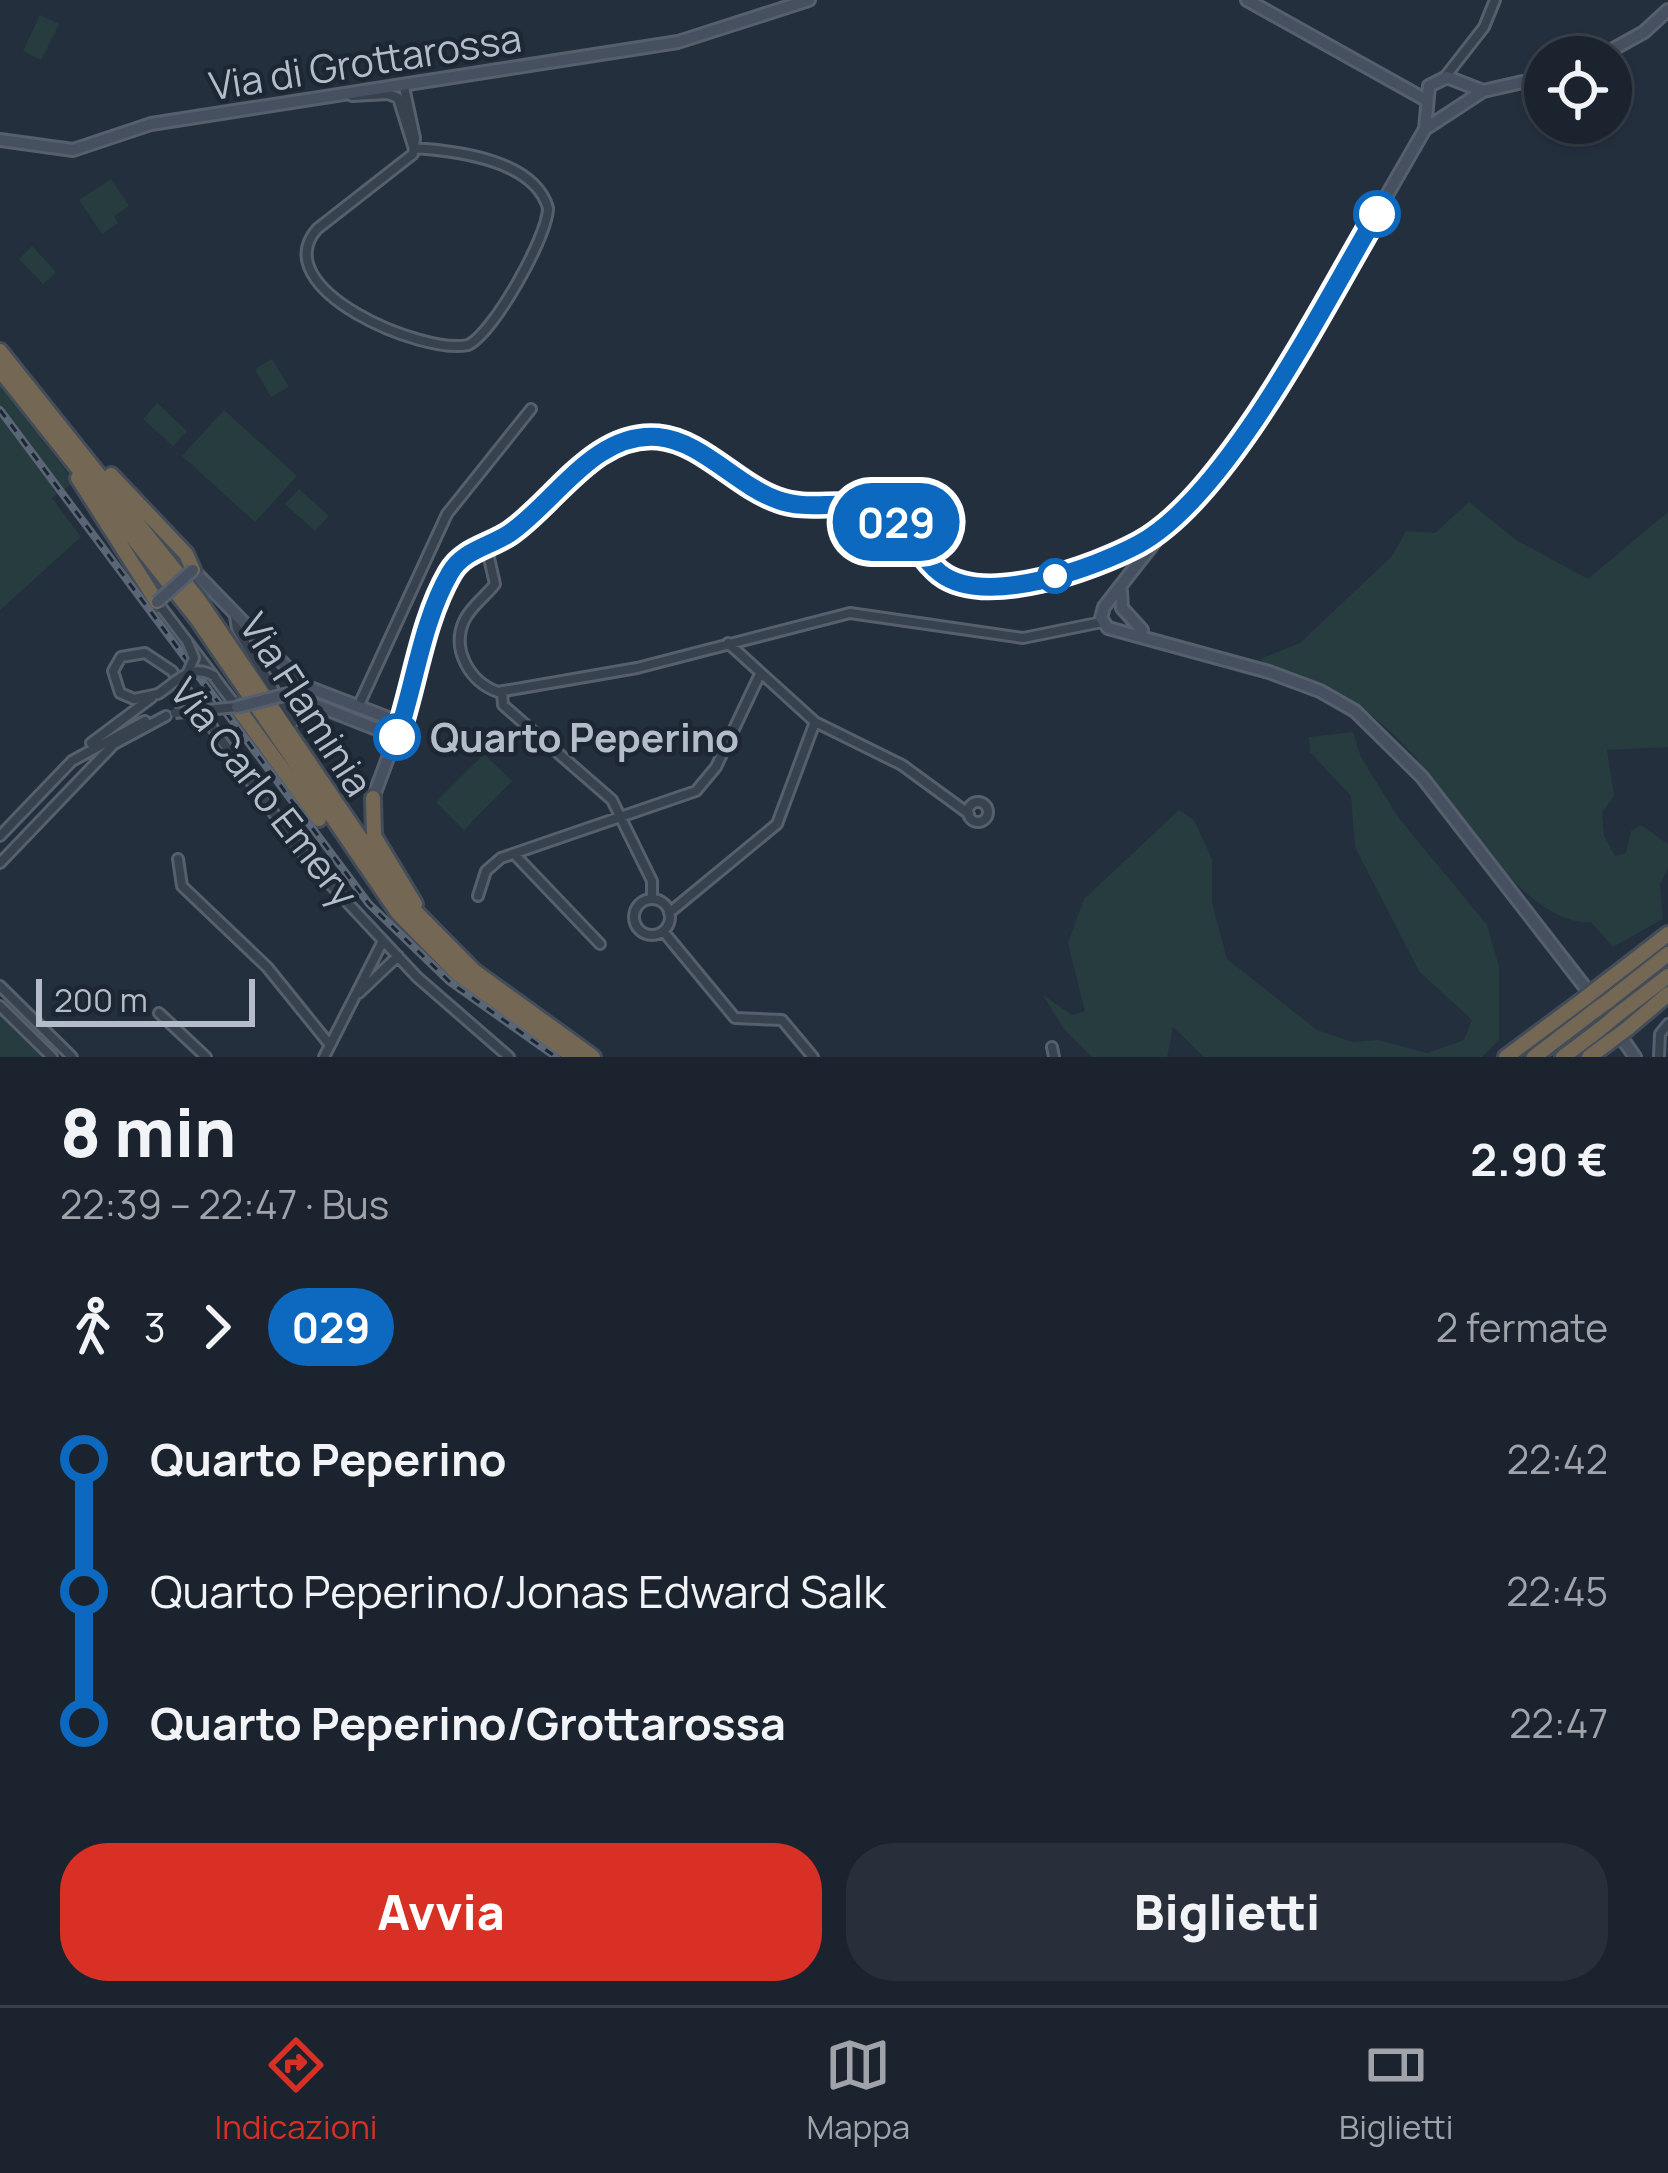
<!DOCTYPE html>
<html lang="it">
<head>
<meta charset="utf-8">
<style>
	body { margin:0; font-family:Manrope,sans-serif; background:#282f3a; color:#f1f3f6; height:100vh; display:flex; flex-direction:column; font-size:45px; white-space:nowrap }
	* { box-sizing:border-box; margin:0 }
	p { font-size:39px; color:#a0a4aa }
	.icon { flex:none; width:66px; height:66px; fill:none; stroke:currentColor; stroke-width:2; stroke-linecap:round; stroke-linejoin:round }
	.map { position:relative; height:1057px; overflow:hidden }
	.panel { display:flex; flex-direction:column; background:#1b232e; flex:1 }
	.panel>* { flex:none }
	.badge { padding:0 24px; border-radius:39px; font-size:42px; line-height:78px }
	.fabs { position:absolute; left:1524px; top:36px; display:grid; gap:24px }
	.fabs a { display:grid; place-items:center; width:108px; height:108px; border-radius:50%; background:#1b232e; box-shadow:0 3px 9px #0004,0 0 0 3px #39404a; font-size:60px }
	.scale { position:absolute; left:36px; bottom:30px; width:219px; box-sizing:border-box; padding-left:12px; border:6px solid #b4bcc9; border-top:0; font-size:33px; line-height:42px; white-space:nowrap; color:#b4bcc9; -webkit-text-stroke:9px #1d2633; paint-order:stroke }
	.map>.badge { position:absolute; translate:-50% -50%; box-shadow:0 0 0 6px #fff }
	.legs { display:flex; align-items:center; gap:18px; height:132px; padding:0 60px; font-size:39px }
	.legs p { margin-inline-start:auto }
	.summary { display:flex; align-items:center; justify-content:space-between; height:204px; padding:0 60px }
	h1 { font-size:66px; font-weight:800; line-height:90px }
	.action { display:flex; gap:24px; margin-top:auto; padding:24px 60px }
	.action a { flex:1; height:138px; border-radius:48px; background:#d93025; color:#fff; font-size:48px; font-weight:800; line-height:138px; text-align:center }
	.action a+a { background:#282f3a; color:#f1f3f6 }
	ul { padding:0 60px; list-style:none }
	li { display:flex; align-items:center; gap:42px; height:132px; font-size:45px }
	li i { display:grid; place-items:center; width:18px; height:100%; margin:0 15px; background:currentColor }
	li i::after { content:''; width:30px; height:30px; margin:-15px; border:9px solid; border-radius:50%; background:#1b232e }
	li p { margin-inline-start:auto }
	li:first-child i { background:linear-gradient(#0000 50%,currentColor 0) }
	li:last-child i { background:linear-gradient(currentColor 50%,#0000 0) }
	.tabs { display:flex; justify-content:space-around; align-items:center; height:168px; border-top:3px solid #39404a; background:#1b232e; font-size:33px; color:#a0a4aa }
	.tabs a { display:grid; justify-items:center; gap:6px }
	.tabs .current { color:#d93025 }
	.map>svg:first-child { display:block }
</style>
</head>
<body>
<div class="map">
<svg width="1668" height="1057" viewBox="0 0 1668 1057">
	<rect width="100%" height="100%" fill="#242f3e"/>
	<path fill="#263c3f" d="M40 15 59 24 41 60 23 51Z
		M111 179 129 206 114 216 118 223 102 234 79 200Z
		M32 246 56 272 43 284 19 259Z
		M272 359 289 387 271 397 255 369Z
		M0 383 74 482 52 498 81 537 0 610Z
		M157 403 187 431 173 446 143 419Z
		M224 410 297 476 255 522 182 456Z
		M299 489 329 516 315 531 285 504Z
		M1469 502 1516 540 1588 579 1668 512V747L1607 750 1614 796 1602 813 1604 836 1615 856 1626 853 1631 831 1641 825 1668 844V868L1660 884 1663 919 1613 947 1591 922C1527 928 1453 804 1415 757 1389 727 1356 700 1320 684 1300 675 1277 673 1260 659L1300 643 1392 556 1406 531 1435 533Z
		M1353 732 1361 757 1398 817 1487 925 1499 967V1040L1482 1057H1204L1173 1027 1167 1057H1092L1063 1028 1043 995 1072 1015 1085 1011 1068 943 1084 899 1179 810 1194 820 1212 859V903L1227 959 1317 1030 1352 1042 1378 1040 1427 1053 1464 1040 1472 1020 1419 971 1355 847 1351 796 1310 752 1309 737Z
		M484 754 512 781 464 830 436 802Z
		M0 1013 47 1057H0Z"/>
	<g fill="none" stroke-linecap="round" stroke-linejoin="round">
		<defs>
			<path id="street" d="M1445 77 1484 27 1495 0
				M404 87 415 138 413 154 317 229C265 289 423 355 468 345 493 334 548 236 548 208 534 160 458 151 414 148
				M352 96 388 94 398 98 413 146
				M486 545 495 584C486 596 470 607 464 621 451 650 470 682 498 692L637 668 850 613 1023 638 1102 622
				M158 603 236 706
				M235 616 237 629 293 722
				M728 643 815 722 902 765 969 814
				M502 692 503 705 612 800 652 881V899
				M158 694 134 699 120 693 113 671 121 657 145 653 172 671 305 857 417 977 509 1057
				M358 707 447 514 531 409
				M91 743 151 698
				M968 812a10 10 0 1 1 20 0a10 10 0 1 1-20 0Z
				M0 836 72 761 145 721
				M516 856 600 944
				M178 859 182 886 267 967 330 1045
				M0 863 114 744 166 716
				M478 896 486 871 501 858 696 791 716 767 760 674
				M634 917a18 18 0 1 1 36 0a18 18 0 1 1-36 0Z
				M669 913 777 824 815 722
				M663 931 735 1018 782 1020 813 1057
				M0 986 72 1057
				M359 993 398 956
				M0 1006 52 1057
				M159 1013 206 1057
				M1052 1047 1054 1057
				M324 1057 383 941
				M1659 1057 1660 1034 1668 1024"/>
			<path id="secondary" d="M1247 0 1426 100
				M1599 57 1644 32 1668 10
				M1428 127 1483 91 1545 77
				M0 140 73 150 151 124 678 42 809 0
				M193 570 305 686 401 723
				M1121 591 1122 608 1142 630
				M1104 607 1101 618 1108 628 1269 672 1320 691 1355 711 1422 777 1595 1000
				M1104 607 1278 384 1425 129 1429 86 1447 77 1483 91
				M288 694 397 737
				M373 798 401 723 433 610 454 566 510 533 567 481 630 440 655 436 679 442 782 502 855 505 884 514 909 534 941 574 978 588 1092 564 1140 543 1185 506
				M1606 1015 1635 1057"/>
			<path id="highway" d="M0 351 198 599 399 895 474 971 593 1057
				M0 370 198 620 398 913 458 974 574 1057
				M111 475 186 554 193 570
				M78 478 157 602
				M237 707 319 819
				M373 798 374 836 415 904
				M1598 988 1668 934
				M1608 1001 1668 954
				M1617 1015 1668 976
				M1628 1028 1668 994
				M1506 1057 1584 999
				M1534 1057 1593 1012
				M1563 1057 1604 1026
				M1589 1057 1612 1040"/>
		</defs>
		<use href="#street" stroke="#565f6c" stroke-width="14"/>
		<use href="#secondary" stroke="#565f6c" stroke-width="16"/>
		<use href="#highway" stroke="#434c59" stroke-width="20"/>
		<use href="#street" stroke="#38414e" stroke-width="8"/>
		<use href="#secondary" stroke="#465061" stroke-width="10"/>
		<use href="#highway" stroke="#746855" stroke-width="14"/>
		<defs>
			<path id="rail" d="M0 410 369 904 450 982 556 1057"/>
		</defs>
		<use href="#rail" stroke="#5a6575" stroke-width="8"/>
		<use href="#rail" stroke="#1d2633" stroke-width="3" stroke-dasharray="9" stroke-linecap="butt"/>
		<defs>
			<path id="street-bridge" d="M187 641 194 658 188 672
				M158 694C177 682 190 662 214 676
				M175 713 237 707"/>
			<path id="secondary-bridge" d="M157 602 193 570
				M237 707 288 694"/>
			<path id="highway-bridge" d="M1584 999 1598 988
				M1593 1012 1608 1001
				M1604 1026 1617 1015
				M1612 1040 1628 1028"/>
		</defs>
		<use href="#street-bridge" stroke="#565f6c" stroke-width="14" stroke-linecap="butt"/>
		<use href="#secondary-bridge" stroke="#565f6c" stroke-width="16" stroke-linecap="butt"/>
		<use href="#highway-bridge" stroke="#434c59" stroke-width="20" stroke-linecap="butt"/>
		<use href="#street-bridge" stroke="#38414e" stroke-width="8"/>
		<use href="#secondary-bridge" stroke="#465061" stroke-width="10"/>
		<use href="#highway-bridge" stroke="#746855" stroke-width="14"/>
	</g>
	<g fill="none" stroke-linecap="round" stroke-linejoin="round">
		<defs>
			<path id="line-1" d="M397 737C415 684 422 621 450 573 463 550 489 547 510 533 555 502 595 431 658 437 702 441 737 486 778 500 813 513 850 495 884 514 910 528 918 556 940 573 985 608 1094 568 1139 544 1229 495 1324 303 1377 214"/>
		</defs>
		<use href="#line-1" stroke="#fff" stroke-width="27"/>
		<use href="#line-1" stroke="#0c69bf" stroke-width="18"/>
	</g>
	<g fill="#fff" stroke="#0c69bf" stroke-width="6">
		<circle cx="1377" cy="214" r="21"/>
		<circle cx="1055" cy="576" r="15"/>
		<circle cx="397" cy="737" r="21"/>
	</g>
	<g text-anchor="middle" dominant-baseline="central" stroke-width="9" stroke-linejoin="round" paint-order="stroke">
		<g font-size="39" fill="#b4bcc9" stroke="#1d2633">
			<text transform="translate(365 61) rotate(-9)">Via di Grottarossa</text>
			<text transform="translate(307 704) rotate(57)">Via Flaminia</text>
			<text transform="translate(265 792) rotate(52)">Via Carlo Emery</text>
		</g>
		<g font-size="39" font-weight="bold" fill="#b4bcc9" stroke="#1d2633" text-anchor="start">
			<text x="430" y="737">Quarto Peperino</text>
		</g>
	</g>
</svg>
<div class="fabs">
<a><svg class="icon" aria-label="locate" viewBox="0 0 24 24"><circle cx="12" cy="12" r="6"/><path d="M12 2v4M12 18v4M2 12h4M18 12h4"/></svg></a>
</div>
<div class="scale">200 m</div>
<b class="badge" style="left:896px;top:522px;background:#0c69bf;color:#fff">029</b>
</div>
<section class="panel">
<div class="summary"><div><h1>8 min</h1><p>22:39 – 22:47 · Bus</p></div><b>2.90 €</b></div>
<div class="legs"><svg class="icon" aria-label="walk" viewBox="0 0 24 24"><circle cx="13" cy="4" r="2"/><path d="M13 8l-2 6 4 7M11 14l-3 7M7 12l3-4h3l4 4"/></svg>3<svg class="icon" aria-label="forward" viewBox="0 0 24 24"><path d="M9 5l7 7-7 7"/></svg><b class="badge" style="background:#0c69bf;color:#fff">029</b><p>2 fermate</p></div>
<ul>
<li><i style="color:#0c69bf"></i><b>Quarto Peperino</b><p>22:42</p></li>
<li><i style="color:#0c69bf"></i><span>Quarto Peperino/Jonas Edward Salk</span><p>22:45</p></li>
<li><i style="color:#0c69bf"></i><b>Quarto Peperino/Grottarossa</b><p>22:47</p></li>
</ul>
<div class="action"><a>Avvia</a><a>Biglietti</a></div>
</section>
<nav class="tabs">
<a class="current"><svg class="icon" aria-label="directions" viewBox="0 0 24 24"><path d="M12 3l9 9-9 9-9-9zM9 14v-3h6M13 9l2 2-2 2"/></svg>Indicazioni</a>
<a><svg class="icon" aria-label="map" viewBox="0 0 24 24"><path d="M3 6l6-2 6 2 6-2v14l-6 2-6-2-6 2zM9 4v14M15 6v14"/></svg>Mappa</a>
<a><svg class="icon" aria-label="tickets" viewBox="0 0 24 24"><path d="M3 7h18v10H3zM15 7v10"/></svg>Biglietti</a>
</nav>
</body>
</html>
